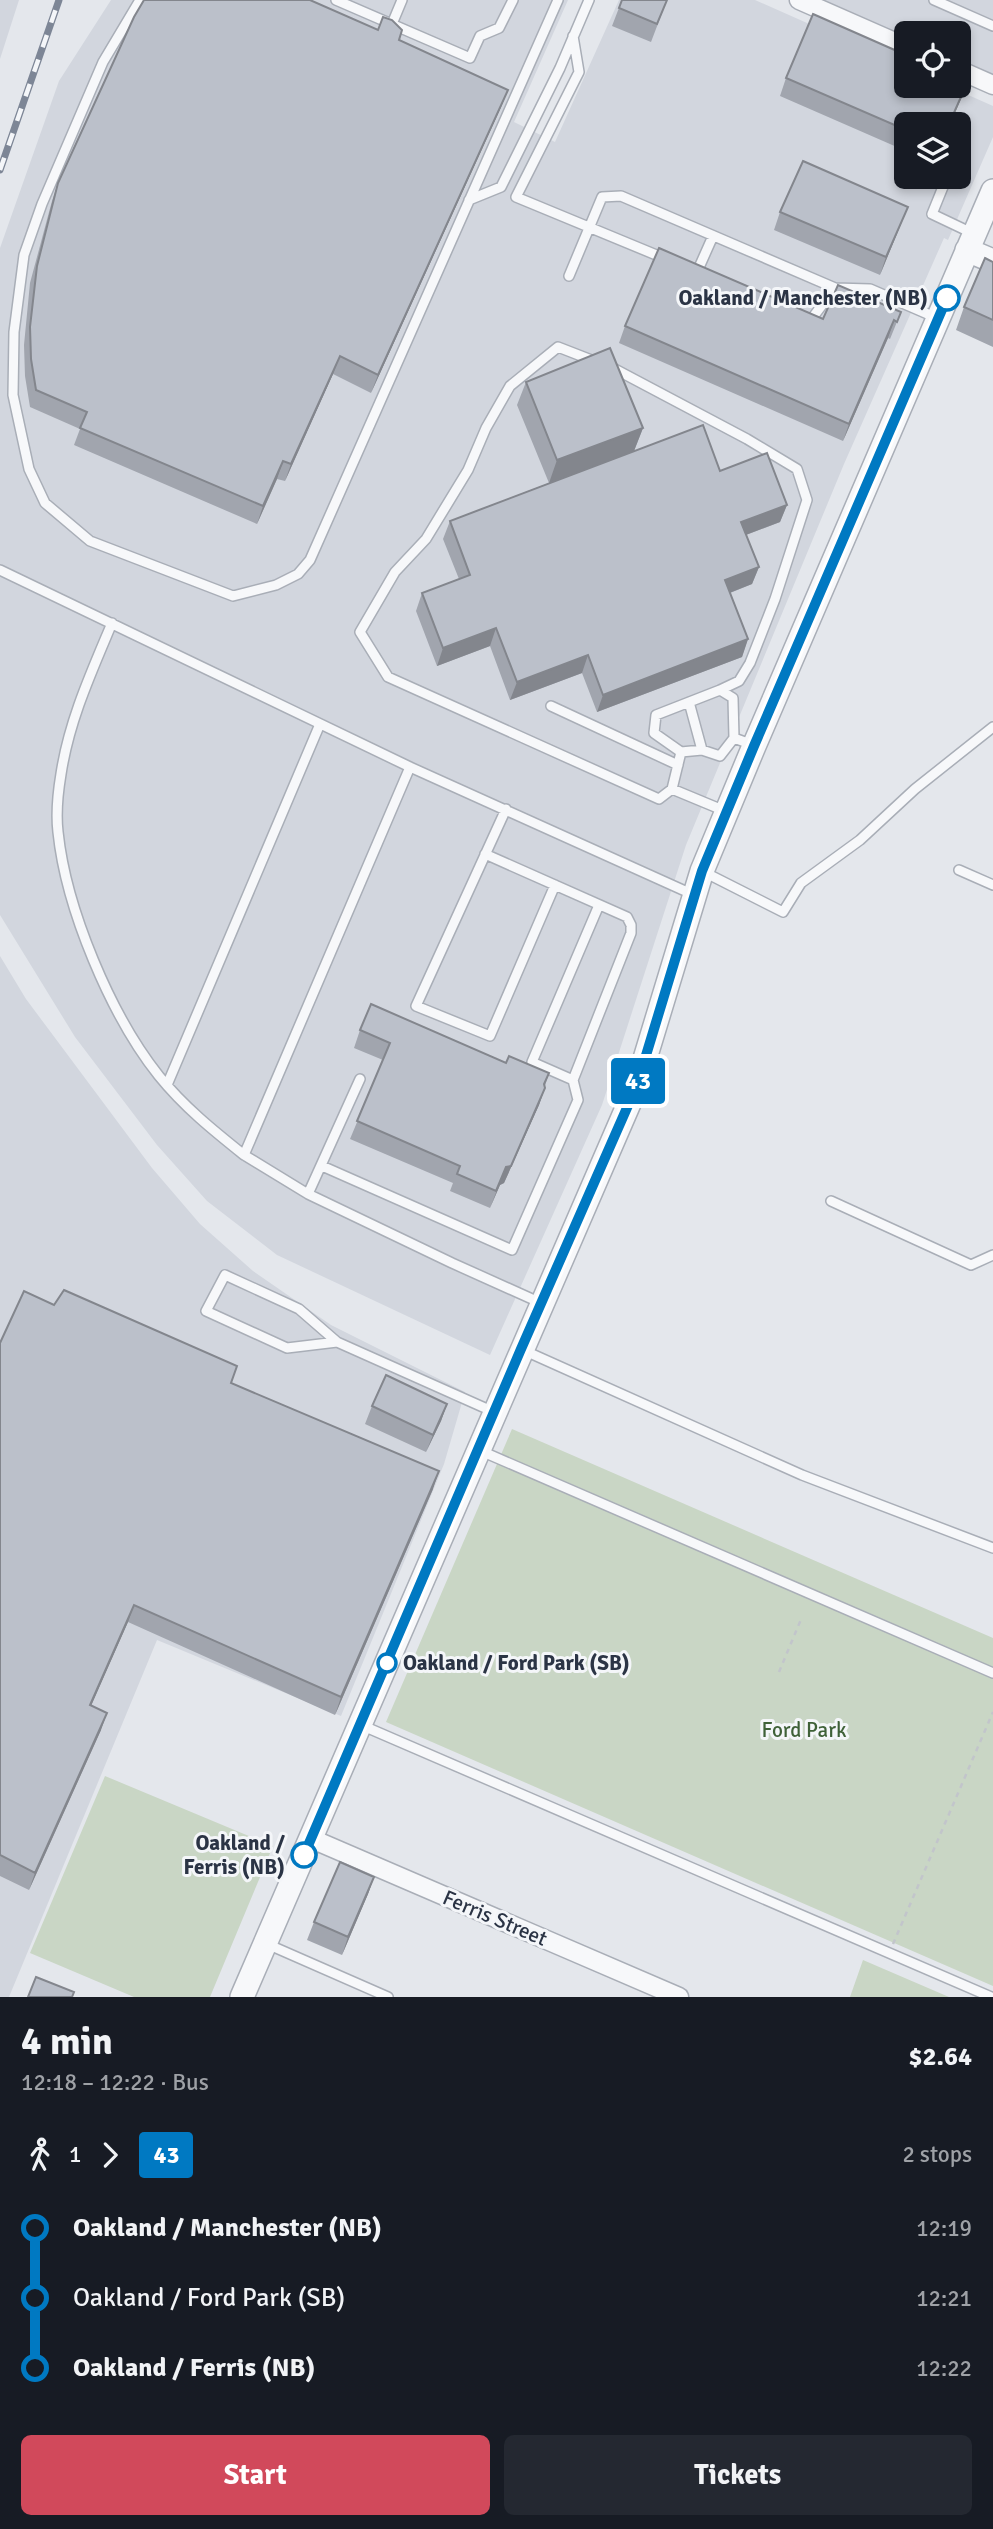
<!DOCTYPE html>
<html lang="en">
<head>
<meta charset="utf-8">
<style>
	body { margin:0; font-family:Signika,sans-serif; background:#242831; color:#f1f3f6; height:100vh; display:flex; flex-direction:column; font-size:26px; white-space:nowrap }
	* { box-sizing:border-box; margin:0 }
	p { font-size:23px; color:#9ea1a6 }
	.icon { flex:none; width:38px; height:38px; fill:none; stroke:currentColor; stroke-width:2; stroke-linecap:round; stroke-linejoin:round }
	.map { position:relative; height:1997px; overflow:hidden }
	.details { display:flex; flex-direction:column; background:#171b24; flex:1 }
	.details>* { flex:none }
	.badge { padding:0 14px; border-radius:5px; font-size:24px; line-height:46px }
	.controls { position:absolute; left:894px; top:21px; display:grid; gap:14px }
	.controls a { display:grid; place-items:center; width:77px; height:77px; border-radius:10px; background:#171b24; box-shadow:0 4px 10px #0003; font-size:35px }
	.map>.badge { position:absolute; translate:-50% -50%; box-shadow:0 0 0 4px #fff }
	.legs { display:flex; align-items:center; gap:10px; height:77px; padding:0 21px; font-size:23px }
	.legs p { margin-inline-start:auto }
	.head { display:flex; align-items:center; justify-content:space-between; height:119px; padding:0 21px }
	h1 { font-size:38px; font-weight:700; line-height:52px }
	.primary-button { display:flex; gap:14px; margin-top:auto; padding:14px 21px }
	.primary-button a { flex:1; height:80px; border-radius:10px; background:#d1495b; color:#fff; font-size:28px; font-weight:700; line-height:80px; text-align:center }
	.primary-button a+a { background:#242831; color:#f1f3f6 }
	ul { padding:0 21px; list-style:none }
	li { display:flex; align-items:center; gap:24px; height:70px; font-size:26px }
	li i { display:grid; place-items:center; width:10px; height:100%; margin:0 9px; background:currentColor }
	li i::after { content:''; width:18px; height:18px; margin:-9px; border:5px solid; border-radius:50%; background:#171b24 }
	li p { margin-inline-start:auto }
	li:first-child i { background:linear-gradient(#0000 50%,currentColor 0) }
	li:last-child i { background:linear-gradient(currentColor 50%,#0000 0) }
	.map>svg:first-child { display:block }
</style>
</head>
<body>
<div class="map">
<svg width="993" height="1997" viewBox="0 0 993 1997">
	<rect width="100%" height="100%" fill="#e4e7ec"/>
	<path fill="#d2d6de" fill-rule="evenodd" d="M0 0H19L0 59Z
		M111 0H568L514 122 555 142 619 0H755L906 67V86H948L993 106V137L948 240 944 238 844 464 686 845 602 1105 490 1355 277 1255 207 1201 157 1145 75 1037 0 915V248L59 81ZM906 124H959V177H906Z
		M817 0H993V84L959 68V33H906V43Z
		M0 956 26 999 152 1168 200 1224 253 1271 331 1325 465 1392 444 1464 341 1716 157 1640 9 1997H0Z"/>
	<path fill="#c9d6c5" d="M512 1429 993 1638V1986L386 1722Z
		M105 1776 273 1846 210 1997H134L30 1953Z
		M863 1960 949 1997H850Z"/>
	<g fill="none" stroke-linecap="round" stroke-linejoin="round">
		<defs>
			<path id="service" d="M140 0 103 62 42 204 24 255 14 332 13 395 29 469 45 503 90 541 233 596 276 585 298 574 310 560 558 0
				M336 0 470 58 480 36 499 28 513 0
				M934 0 993 26
				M392 24 402 0
				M573 36 579 72 516 197 666 259
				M959 144 965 130
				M947 177 932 214 972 233
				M469 200 501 187 560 68 589 0
				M697 272 713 236
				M569 276 602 197 621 196 835 288 870 289 937 318
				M807 319 810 321 835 288
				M594 361 558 347 510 386 486 428 468 470 426 539 395 572 360 632 388 677 659 799 672 789 725 811
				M611 367 747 439 797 469 807 500 775 599 750 663 739 681 720 690
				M0 570 410 767
				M112 623C91 673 69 721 61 774 58 792 56 815 58 832 66 909 111 1016 159 1076 184 1107 214 1131 244 1155
				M689 702 702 750
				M551 706 678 765
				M681 752 702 750 720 756 734 738
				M672 789 681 752 654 733 656 715 720 690 733 698 734 738 753 745
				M506 809 416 1006 490 1036 555 885
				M959 870 993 885
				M702 871 783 912 801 883 860 840 915 789 993 727
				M573 1080 532 1062 599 905
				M167 1085 320 724
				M322 1166 512 1250 578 1100 573 1080 631 933V925L627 917 485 854
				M308 1194 360 1079
				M831 1201 971 1265 993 1255
				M541 1303 452 1263 308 1194 244 1155 410 767 694 895
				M337 1342 299 1309 225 1275 206 1311 287 1348 337 1342 494 1412
				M523 1350 802 1475 993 1548
				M481 1451 993 1673
				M361 1725 991 1997
				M267 1944 388 1997"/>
			<path id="minor" d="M799 0 906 47
				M959 70 993 85
				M312 1839 679 1997"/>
			<path id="tertiary" d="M967 250 993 261
				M242 1997 637 1085 702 871 754 746 993 191"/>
		</defs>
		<use href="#service" stroke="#a9aeb7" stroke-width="12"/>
		<use href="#minor" stroke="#a9aeb7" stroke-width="21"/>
		<use href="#tertiary" stroke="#a9aeb7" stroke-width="26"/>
		<path stroke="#c2c5cb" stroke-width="2.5" stroke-dasharray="5 5" stroke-linecap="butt" d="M779 1672 802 1617
			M893 1944 993 1712"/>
		<use href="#service" stroke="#f7f8fa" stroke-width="9"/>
		<use href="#minor" stroke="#f7f8fa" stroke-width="18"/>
		<use href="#tertiary" stroke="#f7f8fa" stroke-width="23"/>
		<defs>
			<path id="rail" d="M0 170 59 0"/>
		</defs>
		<use href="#rail" stroke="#7d8696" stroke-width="7"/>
		<use href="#rail" stroke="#f4f6f9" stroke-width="4.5" stroke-dasharray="13" stroke-linecap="butt"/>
	</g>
	<path fill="#a1a5ae" d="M622 0H667L651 42 612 26Z
		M399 40 508 90 501 107 371 393 333 374 285 481 277 479 257 524 74 445 80 429 30 407 25 376 24 345 30 283 52 201 58 183Z
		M786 78 968 81 961 99 906 124V151L780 96Z
		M780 212 901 224 880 275 774 230Z
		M993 262V347L956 330 964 307Z
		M901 312 890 339 888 338 843 441 619 343 625 326 823 319Z
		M526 382 643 428 634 451 720 471 787 505 780 522 746 535 759 567 752 584 730 593 748 639 742 657 597 712 582 673 510 700 490 646 437 666 416 611 422 593 459 579 443 539 450 521 549 483 517 405Z
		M360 1030 549 1073 539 1105 504 1183 500 1185 490 1208 450 1191 453 1183 350 1139 383 1060 354 1048Z
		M54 1305 231 1383 433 1489 335 1715 128 1622 91 1705 101 1730 29 1890 0 1876V1343Z
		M447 1404 441 1421 426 1452 365 1424 372 1406Z
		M374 1877 368 1894 342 1955 307 1940 314 1922Z"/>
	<path fill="#83868d" d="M968 81 961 99 950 124H949Z
		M508 90 501 107 371 393 378 375Z
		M908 207 880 275 886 257Z
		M894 320 888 338 843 441 849 424Z
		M340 356 333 374 285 481 291 464Z
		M643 428 634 451 549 483 557 460Z
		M283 461 277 479 257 524 263 506Z
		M787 505 780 522 735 539 741 522Z
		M759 567 752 584 719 597 725 580Z
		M496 628 490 646 437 666 443 648Z
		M748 639 742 657 597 712 603 695Z
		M588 655 582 673 510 700 517 682Z
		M545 1088 539 1105 504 1183 500 1185 490 1208 506 1167Z
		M447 1404 441 1421 426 1452 433 1435Z
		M439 1471 433 1489 335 1715 341 1697Z
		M134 1605 128 1622 84 1722 90 1705Z
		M107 1713 101 1730 29 1890 35 1873Z
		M374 1877 368 1894 342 1955 348 1937Z"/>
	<path fill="#bbc0ca" stroke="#83868d" stroke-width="2" d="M144 0H310L378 30 383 17 392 20 402 30 399 40 508 90 378 375 340 356 291 464 283 461 263 506 80 428 87 412 36 390 31 359 30 327 37 266 58 183 134 17Z
		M622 0H667L657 24 619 8Z
		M813 14 906 55V86H959V77L968 81 949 124H906V130L786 78Z
		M803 161 908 207 886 257 780 212Z
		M659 248 823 319 838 285 901 312 897 322 894 320 849 424 625 326Z
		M985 258 993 262V320L964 307Z
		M610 348 643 428 557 460 526 382Z
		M703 425 720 471 767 453 787 505 741 522 759 567 725 580 748 639 603 695 588 655 517 682 496 628 443 648 422 593 470 575 450 521Z
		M371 1004 506 1063 509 1056 549 1073 544 1084 545 1088 511 1166 506 1167 496 1191 457 1174 460 1166 357 1121 390 1043 360 1030Z
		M64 1290 237 1366 231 1383 439 1471 341 1697 134 1605 90 1705 107 1713 35 1873 0 1855V1343L24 1291 54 1305Z
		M386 1375 447 1404 433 1435 372 1406Z
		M340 1862 374 1877 348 1937 314 1922Z
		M36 1977 74 1992 72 1997H28Z"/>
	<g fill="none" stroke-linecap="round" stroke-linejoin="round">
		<defs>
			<path id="line-1" d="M304 1855 521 1349 637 1085 702 871 754 746 947 298"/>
		</defs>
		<use href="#line-1" stroke="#fff" stroke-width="16"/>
		<use href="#line-1" stroke="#0079c2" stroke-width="10"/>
	</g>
	<g fill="#fff" stroke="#0079c2" stroke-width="3.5">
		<circle cx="947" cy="298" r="12"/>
		<circle cx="387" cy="1663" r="9"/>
		<circle cx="304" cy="1855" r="12"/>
	</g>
	<g text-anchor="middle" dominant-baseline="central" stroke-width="6" stroke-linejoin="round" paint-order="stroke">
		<g font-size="21" font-weight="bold" fill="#2b3445" stroke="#f4f6f9" text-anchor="end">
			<text x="928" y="298">Oakland / Manchester (NB)</text>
			<text x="403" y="1663" text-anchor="start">Oakland / Ford Park (SB)</text>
			<text x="285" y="1843">Oakland /<tspan x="285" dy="24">Ferris (NB)</tspan></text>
		</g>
		<g font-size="21" fill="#3f6138" stroke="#f4f6f9">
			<text x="804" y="1730">Ford Park</text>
		</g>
		<g font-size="21" fill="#2b3445" stroke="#f4f6f9">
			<text transform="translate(495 1918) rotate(23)">Ferris Street</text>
		</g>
	</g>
</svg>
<div class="controls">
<a><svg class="icon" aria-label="locate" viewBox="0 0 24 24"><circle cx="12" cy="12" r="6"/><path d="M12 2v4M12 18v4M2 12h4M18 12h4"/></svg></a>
<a><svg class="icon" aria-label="layers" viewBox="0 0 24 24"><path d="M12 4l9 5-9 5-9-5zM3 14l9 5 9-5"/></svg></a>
</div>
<b class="badge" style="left:638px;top:1081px;background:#0079c2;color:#fff">43</b>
</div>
<section class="details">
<div class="head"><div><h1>4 min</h1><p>12:18 – 12:22 · Bus</p></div><b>$2.64</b></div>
<div class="legs"><svg class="icon" aria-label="walk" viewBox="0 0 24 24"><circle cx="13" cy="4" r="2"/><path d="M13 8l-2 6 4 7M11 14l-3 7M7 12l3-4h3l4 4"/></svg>1<svg class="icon" aria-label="forward" viewBox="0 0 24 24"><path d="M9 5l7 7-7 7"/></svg><b class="badge" style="background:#0079c2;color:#fff">43</b><p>2 stops</p></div>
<ul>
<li><i style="color:#0079c2"></i><b>Oakland / Manchester (NB)</b><p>12:19</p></li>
<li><i style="color:#0079c2"></i><span>Oakland / Ford Park (SB)</span><p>12:21</p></li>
<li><i style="color:#0079c2"></i><b>Oakland / Ferris (NB)</b><p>12:22</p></li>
</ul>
<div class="primary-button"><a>Start</a><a>Tickets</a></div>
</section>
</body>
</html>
